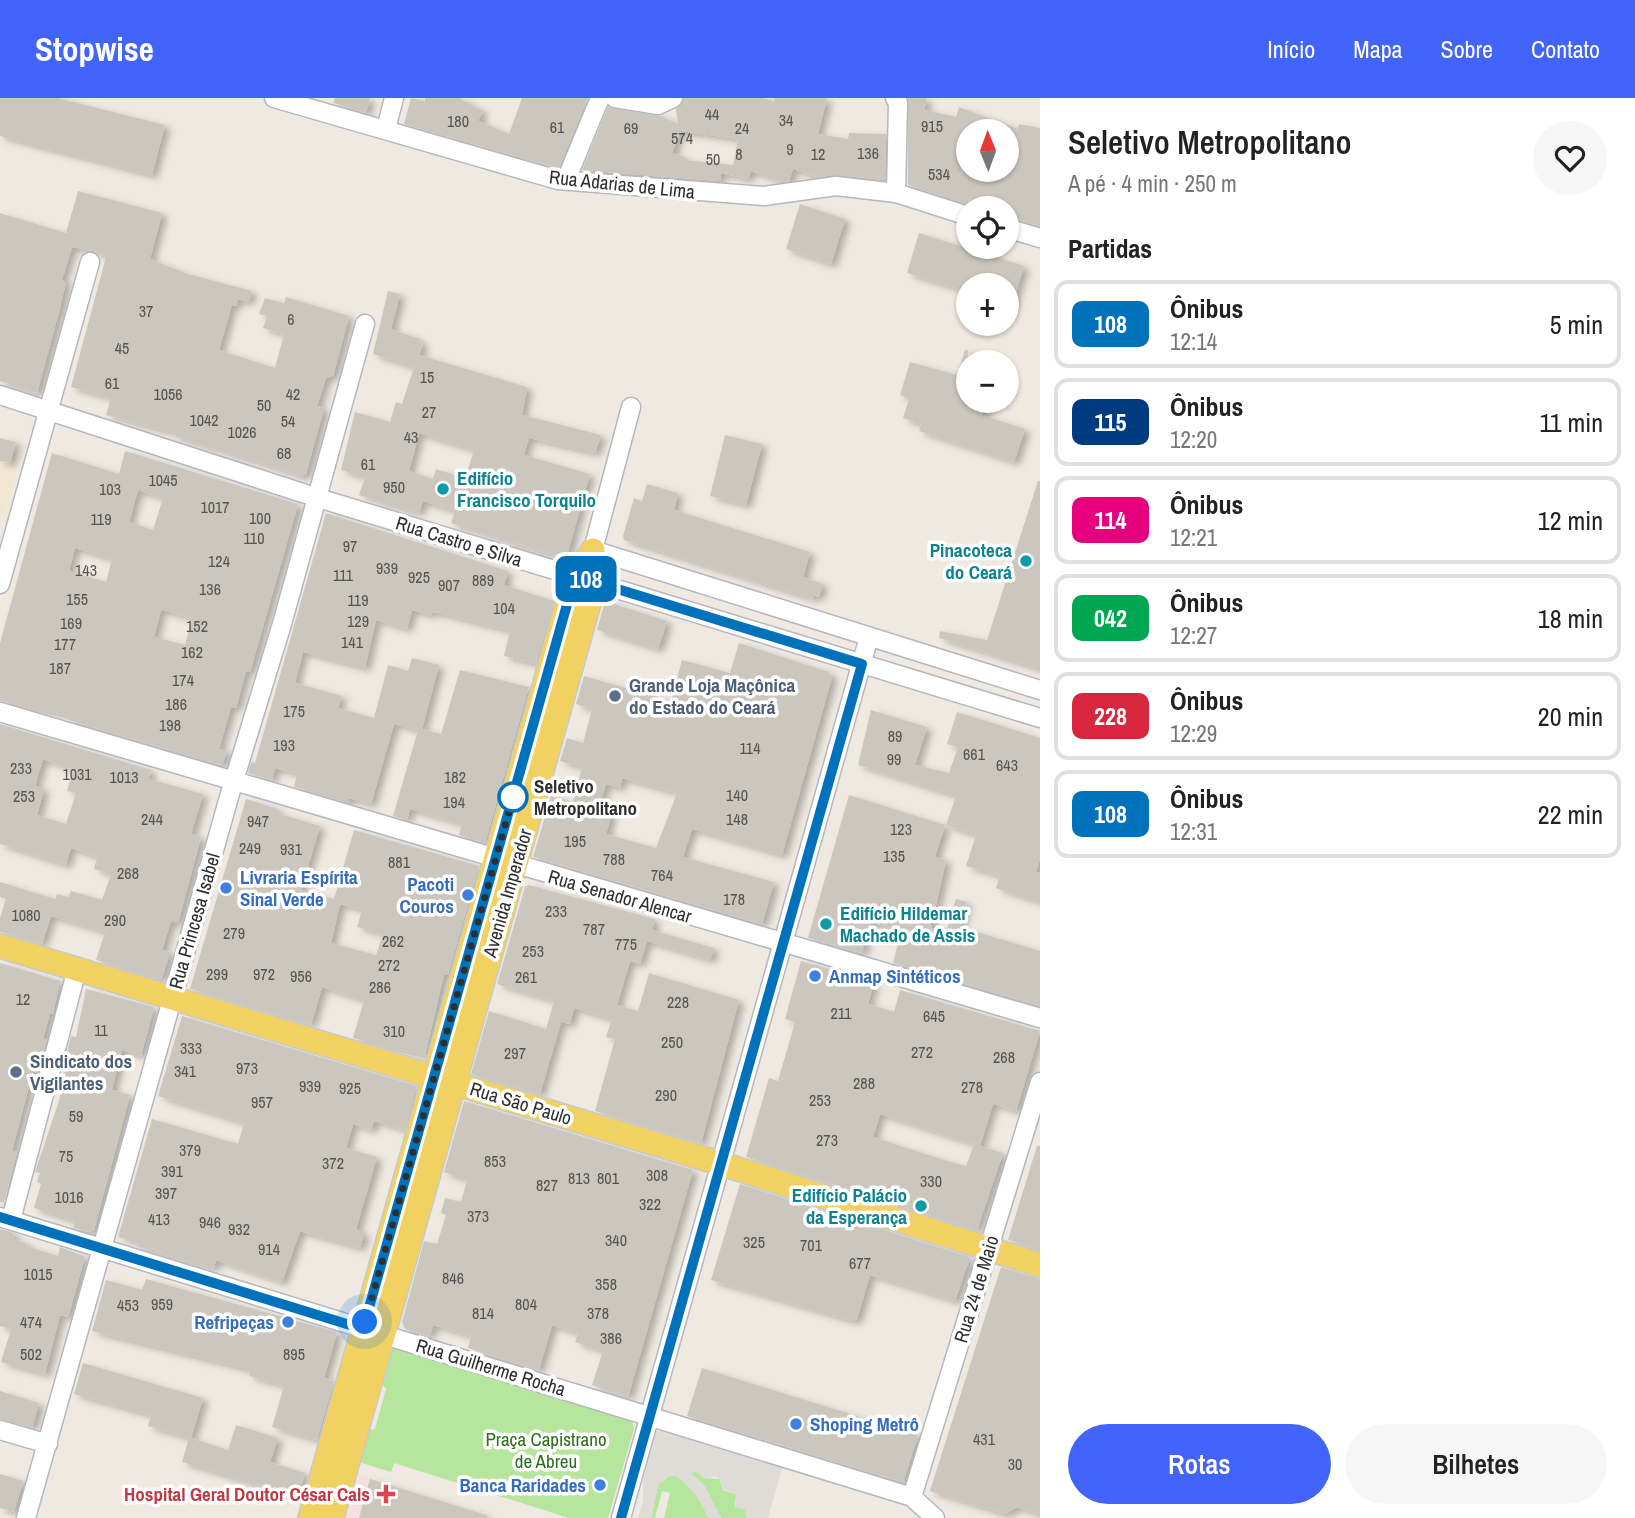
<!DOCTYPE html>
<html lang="pt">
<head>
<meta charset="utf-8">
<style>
	body { margin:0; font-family:"Archivo Narrow",sans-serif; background:#f6f6f6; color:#222; height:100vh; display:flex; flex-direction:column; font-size:26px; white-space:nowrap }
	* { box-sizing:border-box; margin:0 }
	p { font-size:23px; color:#767676 }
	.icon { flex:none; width:38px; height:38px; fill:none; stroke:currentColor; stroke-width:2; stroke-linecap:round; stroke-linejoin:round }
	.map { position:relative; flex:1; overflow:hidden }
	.side { display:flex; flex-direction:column; background:#fff; width:595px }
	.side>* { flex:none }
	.badge { padding:0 14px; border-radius:10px; font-size:24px; line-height:46px }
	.needle { width:46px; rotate:359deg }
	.tools { position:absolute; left:956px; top:21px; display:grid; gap:14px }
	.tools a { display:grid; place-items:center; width:63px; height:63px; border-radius:50%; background:#fff; box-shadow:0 2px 5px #0004; font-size:35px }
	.you { position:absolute; width:35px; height:35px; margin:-18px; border:5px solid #fff; border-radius:50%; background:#1a73e8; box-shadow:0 0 0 10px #1a73e833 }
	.map>.badge { position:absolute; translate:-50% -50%; box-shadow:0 0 0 4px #fff }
	h2 { padding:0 28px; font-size:26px; line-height:63px }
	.round { display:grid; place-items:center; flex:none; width:74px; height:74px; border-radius:37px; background:#f6f6f6 }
	.overview { display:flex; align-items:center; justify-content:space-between; height:119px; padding:0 28px }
	h1 { font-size:33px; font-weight:600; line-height:52px }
	.action { display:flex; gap:14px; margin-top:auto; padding:14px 28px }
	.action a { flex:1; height:80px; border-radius:42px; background:#4264fb; color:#fff; font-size:28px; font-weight:600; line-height:80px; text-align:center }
	.action a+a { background:#f6f6f6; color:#222 }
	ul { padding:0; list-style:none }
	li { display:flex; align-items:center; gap:21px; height:88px; margin:0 14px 10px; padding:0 14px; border:4px solid #e0e0e0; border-radius:14px }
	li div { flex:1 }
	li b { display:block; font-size:26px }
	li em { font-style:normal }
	li .badge { min-width:77px; font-weight:700; text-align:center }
	header { display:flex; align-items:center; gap:42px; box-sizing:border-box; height:98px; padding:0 35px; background:#4264fb; color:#fff }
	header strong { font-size:33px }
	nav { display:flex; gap:38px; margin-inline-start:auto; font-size:24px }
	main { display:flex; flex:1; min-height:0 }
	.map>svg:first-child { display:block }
</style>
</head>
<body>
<header>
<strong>Stopwise</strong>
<nav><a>Início</a><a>Mapa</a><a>Sobre</a><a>Contato</a></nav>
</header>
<main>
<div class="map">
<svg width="1040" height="1420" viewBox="0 0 1040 1420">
	<defs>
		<filter id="shadow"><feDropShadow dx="5.5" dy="3.5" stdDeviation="3.5" flood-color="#0004"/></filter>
	</defs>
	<rect width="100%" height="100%" fill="#efe9e1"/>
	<path fill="#f0e6d1" d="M0 352 20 358 5 416 0 415Z"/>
	<path fill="#f5dfe0" d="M359 1377 496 1420H347Z"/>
	<path fill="#b6e59e" d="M394 1247 631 1320 634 1331 608 1420H569L394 1365 391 1374 359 1364 364 1333 375 1331 386 1291 379 1282 387 1253Z
		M695 1373 704 1380 720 1381 722 1392 736 1396 735 1409 745 1411 747 1420H721L704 1387 691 1376Z
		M669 1378H677L697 1397 709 1420H664L670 1395 662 1393 655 1420H651L658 1387Z"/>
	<path fill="#dfdcd8" d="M664 1330 783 1367 768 1420H747L745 1411 736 1409V1396L722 1391 720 1381 715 1378 706 1381 695 1373 691 1376 704 1387 721 1420H709L696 1397 677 1378H669L658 1387 651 1420H638L643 1403V1382L656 1334Z"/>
	<path fill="#cbc7bf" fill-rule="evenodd" filter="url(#shadow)" d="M0 0H58L165 27 152 77 0 38Z
		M335 0H370L366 15 333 5Z
		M411 0 425 3V0H459L483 13 478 23 509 36 522 0H588L559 70 404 26Z
		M684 0H763L774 3 775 0H827L818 36 848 41 849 35 886 36 885 82 837 77 817 79 793 71 789 83 783 84 751 73 748 81 721 75 720 83 582 72 608 9 661 18 678 26 676 11ZM681 33 738 41 733 67 684 62 685 59 672 55Z
		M908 0H927L924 12 947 17 956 19 959 9 1018 31 1019 26 1040 30V128L1006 119V110H976L908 87ZM968 33H1006V72H968Z
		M78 93 162 115 150 161 188 176 252 193 249 204 238 201 236 208 232 207 219 252 275 270 284 236 263 230 267 218 259 216 265 200 284 205 286 199 349 218 333 278 326 280 317 308 324 310 306 376 301 378 174 338 175 335 106 317 111 300 71 289 106 159 94 153 72 149 62 182 66 184 59 214 37 295 0 283V115L66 135Z
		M800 106 845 121 831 166 786 151Z
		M919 135 1024 168 1009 216H1006V187H968V194L907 175Z
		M388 193 400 196 391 231 420 241 419 244 423 246 419 257 527 289 522 317 601 337 595 355 529 340 524 357 590 376 567 457 562 460 451 425 455 413 423 403 419 415 359 397 365 379 341 372 355 314 390 324 396 304 402 306 414 269 373 256ZM419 335 474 352 465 380 436 371 433 381 409 373Z
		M965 252H968V303H987L982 317 1025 331 1014 364 919 333 921 326 903 320 909 301 900 297 910 264 957 277Z
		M725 337 762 346 746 407 710 398Z
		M0 340 16 344 10 365 0 363Z
		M125 353 298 406 250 574 246 573 236 610 231 609 219 651 227 653 222 667 69 622 70 618 0 603V545L52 355 119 376ZM138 392 163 400 153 432 129 424ZM75 450 112 461 106 484 69 473ZM161 512 192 520 185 547 154 539Z
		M1038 383H1040V571L939 540 940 533 987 542Z
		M647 386 678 395 674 412 810 454 803 479 823 486 819 499 814 497 813 501 624 442 623 438 634 400 642 403Z
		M326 415 508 473 504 487 554 503 536 566 504 558 510 533 439 515 432 514 431 517 412 512 407 531 376 522 365 570 303 554 295 585 342 598 338 610 374 620 388 567 408 573 412 560 439 567 422 631 441 636 460 572 529 589 485 745 459 737 462 726 410 711 407 722 393 718 418 632 394 626 371 706 349 700 348 705 294 689 297 676 275 670 272 682 248 675 251 664 255 665Z
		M608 504 667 523 658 551 597 532 604 507Z
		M739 545 829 574 832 579 782 757 692 731 683 759 774 784 762 826 533 759 551 698 573 704 582 669 560 663 567 640 583 645 592 611 576 606 584 578 671 603 682 562 730 575ZM622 680 677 695 656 750 606 736 612 715 598 712 606 686 620 690Z
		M871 612 927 629 915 667 949 675 958 649 947 646 957 614 1040 640V761L1036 774 1040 775V804L996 790 1000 778 966 768 976 737 946 727 956 698 858 667Z
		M0 626 151 672 149 681 203 696 191 736 201 739 178 825 171 823 162 852 170 854 162 880 159 881 96 862 105 834 51 818 42 846 0 834V820L6 801 0 799V784L55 801 57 796 68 799 71 793 102 802 111 776 94 771 97 759 71 750 66 767 0 746ZM43 661 73 672 67 693 76 695 66 726 37 717 44 691 35 688Z
		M849 697 945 727 935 759 946 762 931 830 946 834 956 801 967 804 960 829 1040 853V907L893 865 901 833 871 824 862 855 808 840Z
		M246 701 278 711 277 715 320 728 301 792 334 801 354 732 479 768 448 877 444 876 425 958 353 940 364 902 322 889 311 927 190 891ZM340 806 362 812 357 829 383 836 376 857 331 845Z
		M529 787 655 821 652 832 714 850 710 862 647 843 640 866 630 863 617 907 638 913 649 875 739 902 701 1045 595 1013 615 941 606 939 612 921 574 910 570 926 561 924 540 996 471 976 489 913 546 931 554 903 497 886 525 789Z
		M801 863 874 884 868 906 894 914 900 892 1040 933 1016 1013 993 1006 980 1048 880 1016 873 1039 944 1062 966 1068 974 1046 1003 1055 977 1132 746 1059 769 980 778 983 795 924 785 921Z
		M0 865 60 883 53 916 50 915 43 941 47 942 43 955 38 954 12 1053 17 1054 4 1104H0Z
		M86 891 154 909 141 958 122 952 116 975 112 992 130 997 94 1132 89 1134 73 1130 75 1123 34 1110 41 1086 37 1084 40 1075 35 1074 58 1006 66 975 62 974 71 938 76 939Z
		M182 918 417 988 405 1032 374 1023 371 1032 353 1026 346 1050 377 1059 356 1131 364 1136 360 1150 300 1133 282 1184 216 1162 214 1170 191 1164 137 1148 138 1145 118 1139 152 1021 238 1046 244 1025 158 998Z
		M464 1003 693 1072 628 1299 592 1287 603 1253 575 1244 578 1235 552 1227 539 1272 468 1250 471 1238 433 1227 430 1238 405 1231 402 1224 424 1143 437 1146 446 1117 441 1115 445 1100 461 1104 467 1082 444 1074Z
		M1037 1048H1040V1152L1008 1142Z
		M740 1086 970 1159 955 1203 870 1177 857 1221 853 1223 711 1182Z
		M0 1131 14 1135 13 1141 27 1145 26 1148 58 1158 60 1149 85 1159 68 1219 60 1217 45 1276 1 1264 11 1231 0 1228Z
		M1001 1169 1040 1181V1416L1017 1409 1005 1416 930 1393Z
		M146 1181 337 1234 324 1280 334 1283 317 1342 272 1329 284 1288 249 1278 251 1272 92 1233 106 1182 142 1192Z
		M83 1265 203 1300 191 1340 228 1352 236 1327 278 1340 270 1364 305 1375 298 1399 182 1364 189 1340 148 1328 151 1317 74 1296Z
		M702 1270 918 1337 903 1384 687 1318Z
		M0 1293 39 1305 32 1330 0 1321Z
		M0 1376 23 1383 14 1414 0 1410Z
		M370 1381 486 1417V1420H359Z"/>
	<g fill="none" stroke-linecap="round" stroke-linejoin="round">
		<defs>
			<path id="minor" d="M274 0 558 82 764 98 836 88 896 95 968 118
				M615 0 658 7 673 0
				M895 0 898 5 896 95
				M386 31 394 0
				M566 82 600 0
				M1006 130 1040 140
				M0 297 315 399 1040 620
				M631 309 593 452 1040 592
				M0 486 90 164
				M0 614 1040 920
				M0 1119 912 1399 935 1420
				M11 1122 77 871
				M0 1332 48 1346
				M912 1399 1040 984
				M26 1420 229 699 282 526 365 226
				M621 1420 869 539"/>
			<path id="major" d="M0 848 719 1065 1040 1167
				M310 1420 575 478 593 452
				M332 1420 595 484 593 452"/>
		</defs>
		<use href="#minor" stroke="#b4b7c1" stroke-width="21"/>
		<use href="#major" stroke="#c9c9c9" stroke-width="26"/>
		<use href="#minor" stroke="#fff" stroke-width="18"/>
		<use href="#major" stroke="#f2d163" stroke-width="23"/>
	</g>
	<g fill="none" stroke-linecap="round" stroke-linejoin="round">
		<defs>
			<path id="line" d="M0 1119 363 1231 575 478 862 566 621 1420"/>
		</defs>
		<use href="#line" stroke="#fff" stroke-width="16"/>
		<use href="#line" stroke="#0072bc" stroke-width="10"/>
		<path stroke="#2e2e2e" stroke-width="7" stroke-dasharray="0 12.6" d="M365 1224 514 696 513 699"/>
	</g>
	<g fill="#0f9aa8" stroke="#fff" stroke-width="2.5">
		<circle cx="443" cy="391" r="7"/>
		<circle cx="1026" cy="463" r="7"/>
		<circle cx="826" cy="826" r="7"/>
		<circle cx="921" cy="1108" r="7"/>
	</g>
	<g fill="#5c6f8a" stroke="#fff" stroke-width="2.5">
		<circle cx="615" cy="598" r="7"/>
		<circle cx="16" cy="974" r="7"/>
	</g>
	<circle fill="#fff" stroke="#0072bc" stroke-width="3.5" cx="513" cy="699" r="14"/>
	<g fill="#3f7fe0" stroke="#fff" stroke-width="2.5">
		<circle cx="226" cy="790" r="7"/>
		<circle cx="468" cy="797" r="7"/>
		<circle cx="815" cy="878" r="7"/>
		<circle cx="288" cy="1224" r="7"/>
		<circle cx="796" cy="1326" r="7"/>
		<circle cx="600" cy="1387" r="7"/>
	</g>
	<path fill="#e0444e" stroke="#fff" stroke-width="2.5" d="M382.5 1385.5h7v7h7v7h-7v7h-7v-7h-7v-7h7z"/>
	<g text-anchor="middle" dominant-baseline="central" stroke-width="7" stroke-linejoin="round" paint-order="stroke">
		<g font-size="16" fill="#555452">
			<text x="712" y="16">44</text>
			<text x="786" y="22">34</text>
			<text x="458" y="23">180</text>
			<text x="932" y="28">915</text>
			<text x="557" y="29">61</text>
			<text x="631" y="30">69</text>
			<text x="742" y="30">24</text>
			<text x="682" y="40">574</text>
			<text x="790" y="51">9</text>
			<text x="868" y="55">136</text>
			<text x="739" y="56">8</text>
			<text x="818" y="56">12</text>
			<text x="713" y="61">50</text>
			<text x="939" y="76">534</text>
			<text x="146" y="213">37</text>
			<text x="291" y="221">6</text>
			<text x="122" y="250">45</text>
			<text x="427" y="279">15</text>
			<text x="112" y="285">61</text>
			<text x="168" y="296">1056</text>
			<text x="293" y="296">42</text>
			<text x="264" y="307">50</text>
			<text x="429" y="314">27</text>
			<text x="204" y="322">1042</text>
			<text x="288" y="323">54</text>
			<text x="242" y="334">1026</text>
			<text x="411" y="339">43</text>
			<text x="284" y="355">68</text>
			<text x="368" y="366">61</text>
			<text x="163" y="382">1045</text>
			<text x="394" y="389">950</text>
			<text x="110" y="391">103</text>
			<text x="215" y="409">1017</text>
			<text x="260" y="420">100</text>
			<text x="101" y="421">119</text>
			<text x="254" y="440">110</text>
			<text x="350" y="448">97</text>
			<text x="219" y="463">124</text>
			<text x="387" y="470">939</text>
			<text x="86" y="472">143</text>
			<text x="343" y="477">111</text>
			<text x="419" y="479">925</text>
			<text x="483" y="482">889</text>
			<text x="449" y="487">907</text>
			<text x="210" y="491">136</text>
			<text x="77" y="501">155</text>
			<text x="358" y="502">119</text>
			<text x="504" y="510">104</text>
			<text x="358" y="523">129</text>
			<text x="71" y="525">169</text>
			<text x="197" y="528">152</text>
			<text x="352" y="544">141</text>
			<text x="65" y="546">177</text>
			<text x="192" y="554">162</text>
			<text x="60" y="570">187</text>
			<text x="183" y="582">174</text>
			<text x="176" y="606">186</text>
			<text x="294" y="613">175</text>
			<text x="170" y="627">198</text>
			<text x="895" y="638">89</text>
			<text x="284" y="647">193</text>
			<text x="750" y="650">114</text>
			<text x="974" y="656">661</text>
			<text x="894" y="661">99</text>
			<text x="1007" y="667">643</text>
			<text x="21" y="670">233</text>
			<text x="77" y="676">1031</text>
			<text x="124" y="679">1013</text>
			<text x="455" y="679">182</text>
			<text x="737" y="697">140</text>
			<text x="24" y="698">253</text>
			<text x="454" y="704">194</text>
			<text x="152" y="721">244</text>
			<text x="737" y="721">148</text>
			<text x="258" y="723">947</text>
			<text x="901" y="731">123</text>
			<text x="575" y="743">195</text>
			<text x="250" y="750">249</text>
			<text x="291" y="751">931</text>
			<text x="894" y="758">135</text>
			<text x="614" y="761">788</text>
			<text x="399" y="764">881</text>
			<text x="128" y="775">268</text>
			<text x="662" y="777">764</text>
			<text x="734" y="801">178</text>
			<text x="556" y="813">233</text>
			<text x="26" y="817">1080</text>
			<text x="115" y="822">290</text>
			<text x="594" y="831">787</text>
			<text x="234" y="835">279</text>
			<text x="393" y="843">262</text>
			<text x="626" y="846">775</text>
			<text x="533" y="853">253</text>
			<text x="389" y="867">272</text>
			<text x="217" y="876">299</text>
			<text x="264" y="876">972</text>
			<text x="301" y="878">956</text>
			<text x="526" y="879">261</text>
			<text x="380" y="889">286</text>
			<text x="23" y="901">12</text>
			<text x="678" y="904">228</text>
			<text x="841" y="915">211</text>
			<text x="934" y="918">645</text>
			<text x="101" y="932">11</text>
			<text x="394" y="933">310</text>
			<text x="672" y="944">250</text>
			<text x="191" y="950">333</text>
			<text x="922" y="954">272</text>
			<text x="515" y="955">297</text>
			<text x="1004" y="959">268</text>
			<text x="247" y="970">973</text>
			<text x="185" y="973">341</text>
			<text x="864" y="985">288</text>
			<text x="310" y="988">939</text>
			<text x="972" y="989">278</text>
			<text x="350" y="990">925</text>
			<text x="666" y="997">290</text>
			<text x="820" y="1002">253</text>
			<text x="262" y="1004">957</text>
			<text x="76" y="1018">59</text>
			<text x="827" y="1042">273</text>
			<text x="190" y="1052">379</text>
			<text x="66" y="1058">75</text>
			<text x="495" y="1063">853</text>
			<text x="333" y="1065">372</text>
			<text x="172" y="1073">391</text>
			<text x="657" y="1077">308</text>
			<text x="579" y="1080">813</text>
			<text x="608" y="1080">801</text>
			<text x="931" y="1083">330</text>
			<text x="547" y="1087">827</text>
			<text x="166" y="1095">397</text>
			<text x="69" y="1099">1016</text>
			<text x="650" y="1106">322</text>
			<text x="478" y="1118">373</text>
			<text x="159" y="1121">413</text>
			<text x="210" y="1124">946</text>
			<text x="239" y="1131">932</text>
			<text x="616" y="1142">340</text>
			<text x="754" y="1144">325</text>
			<text x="811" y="1147">701</text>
			<text x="269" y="1151">914</text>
			<text x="860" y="1165">677</text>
			<text x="38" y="1176">1015</text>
			<text x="453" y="1180">846</text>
			<text x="606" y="1186">358</text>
			<text x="162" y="1206">959</text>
			<text x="526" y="1206">804</text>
			<text x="128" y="1207">453</text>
			<text x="483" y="1215">814</text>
			<text x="598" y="1215">378</text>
			<text x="31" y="1224">474</text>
			<text x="611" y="1240">386</text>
			<text x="31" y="1256">502</text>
			<text x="294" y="1256">895</text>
			<text x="984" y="1341">431</text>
			<text x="1015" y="1366">30</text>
		</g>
		<g font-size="19" fill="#2e2e2e" stroke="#fff">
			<text transform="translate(622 86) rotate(6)">Rua Adarias de Lima</text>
			<text transform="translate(459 443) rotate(17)">Rua Castro e Silva</text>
			<text transform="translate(507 795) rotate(-74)">Avenida Imperador</text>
			<text transform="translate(620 798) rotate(16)">Rua Senador Alencar</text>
			<text transform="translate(194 823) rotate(-74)">Rua Princesa Isabel</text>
			<text transform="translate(521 1005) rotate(17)">Rua São Paulo</text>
			<text transform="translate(976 1191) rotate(-73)">Rua 24 de Maio</text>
			<text transform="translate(491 1269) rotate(17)">Rua Guilherme Rocha</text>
		</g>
		<g font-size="19" font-weight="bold" fill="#0d838f" stroke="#fff" text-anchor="start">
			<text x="457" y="380">Edifício<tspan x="457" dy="22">Francisco Torquilo</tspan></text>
			<text x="1012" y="452" text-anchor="end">Pinacoteca<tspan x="1012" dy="22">do Ceará</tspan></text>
			<text x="840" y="815">Edifício Hildemar<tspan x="840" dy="22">Machado de Assis</tspan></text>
			<text x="907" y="1097" text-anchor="end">Edifício Palácio<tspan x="907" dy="22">da Esperança</tspan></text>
		</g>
		<g font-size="19" font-weight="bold" fill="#4e5e75" stroke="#fff" text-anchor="start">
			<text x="629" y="587">Grande Loja Maçônica<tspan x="629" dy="22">do Estado do Ceará</tspan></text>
			<text x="30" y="963">Sindicato dos<tspan x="30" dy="22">Vigilantes</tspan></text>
		</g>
		<g font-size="19" font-weight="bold" fill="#2e2e2e" stroke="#fff" text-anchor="start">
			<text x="534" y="688">Seletivo<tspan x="534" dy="22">Metropolitano</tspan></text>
		</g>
		<g font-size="19" font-weight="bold" fill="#366cbe" stroke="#fff" text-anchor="start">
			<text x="240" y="779">Livraria Espírita<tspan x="240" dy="22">Sinal Verde</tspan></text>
			<text x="454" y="786" text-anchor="end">Pacoti<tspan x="454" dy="22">Couros</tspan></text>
			<text x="829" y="878">Anmap Sintéticos</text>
			<text x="274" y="1224" text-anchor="end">Refripeças</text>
			<text x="810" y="1326">Shoping Metrô</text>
			<text x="586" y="1387" text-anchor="end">Banca Raridades</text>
		</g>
		<g font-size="19" fill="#2c6e1b" stroke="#fff">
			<text x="546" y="1341">Praça Capistrano<tspan x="546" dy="22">de Abreu</tspan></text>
		</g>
		<g font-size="19" font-weight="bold" fill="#be3a42" stroke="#fff" text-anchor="end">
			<text x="370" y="1396">Hospital Geral Doutor César Cals</text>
		</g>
	</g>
</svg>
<div class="tools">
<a><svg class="needle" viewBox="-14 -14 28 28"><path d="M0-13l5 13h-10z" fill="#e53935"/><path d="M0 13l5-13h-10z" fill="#767676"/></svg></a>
<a><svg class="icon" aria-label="locate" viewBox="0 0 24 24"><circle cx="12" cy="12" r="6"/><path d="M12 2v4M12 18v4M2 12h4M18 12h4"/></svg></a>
<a>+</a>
<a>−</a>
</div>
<div class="you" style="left:365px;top:1224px"></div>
<b class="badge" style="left:586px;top:481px;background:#0072bc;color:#fff">108</b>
</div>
<section class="side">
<div class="overview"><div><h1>Seletivo Metropolitano</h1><p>A pé · 4 min · 250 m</p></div><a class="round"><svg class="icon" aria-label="heart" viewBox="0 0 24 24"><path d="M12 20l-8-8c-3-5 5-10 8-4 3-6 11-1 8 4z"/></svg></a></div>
<h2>Partidas</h2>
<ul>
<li><span class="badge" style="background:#0072bc;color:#fff">108</span><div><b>Ônibus</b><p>12:14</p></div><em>5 min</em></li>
<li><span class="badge" style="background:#003b80;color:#fff">115</span><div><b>Ônibus</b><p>12:20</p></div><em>11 min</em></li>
<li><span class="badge" style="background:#e6007e;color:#fff">114</span><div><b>Ônibus</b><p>12:21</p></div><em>12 min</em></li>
<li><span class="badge" style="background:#00a651;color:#fff">042</span><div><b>Ônibus</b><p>12:27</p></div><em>18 min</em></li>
<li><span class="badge" style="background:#d7263d;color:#fff">228</span><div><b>Ônibus</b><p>12:29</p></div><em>20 min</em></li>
<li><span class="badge" style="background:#0072bc;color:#fff">108</span><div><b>Ônibus</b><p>12:31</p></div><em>22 min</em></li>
</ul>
<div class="action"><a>Rotas</a><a>Bilhetes</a></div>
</section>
</main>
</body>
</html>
